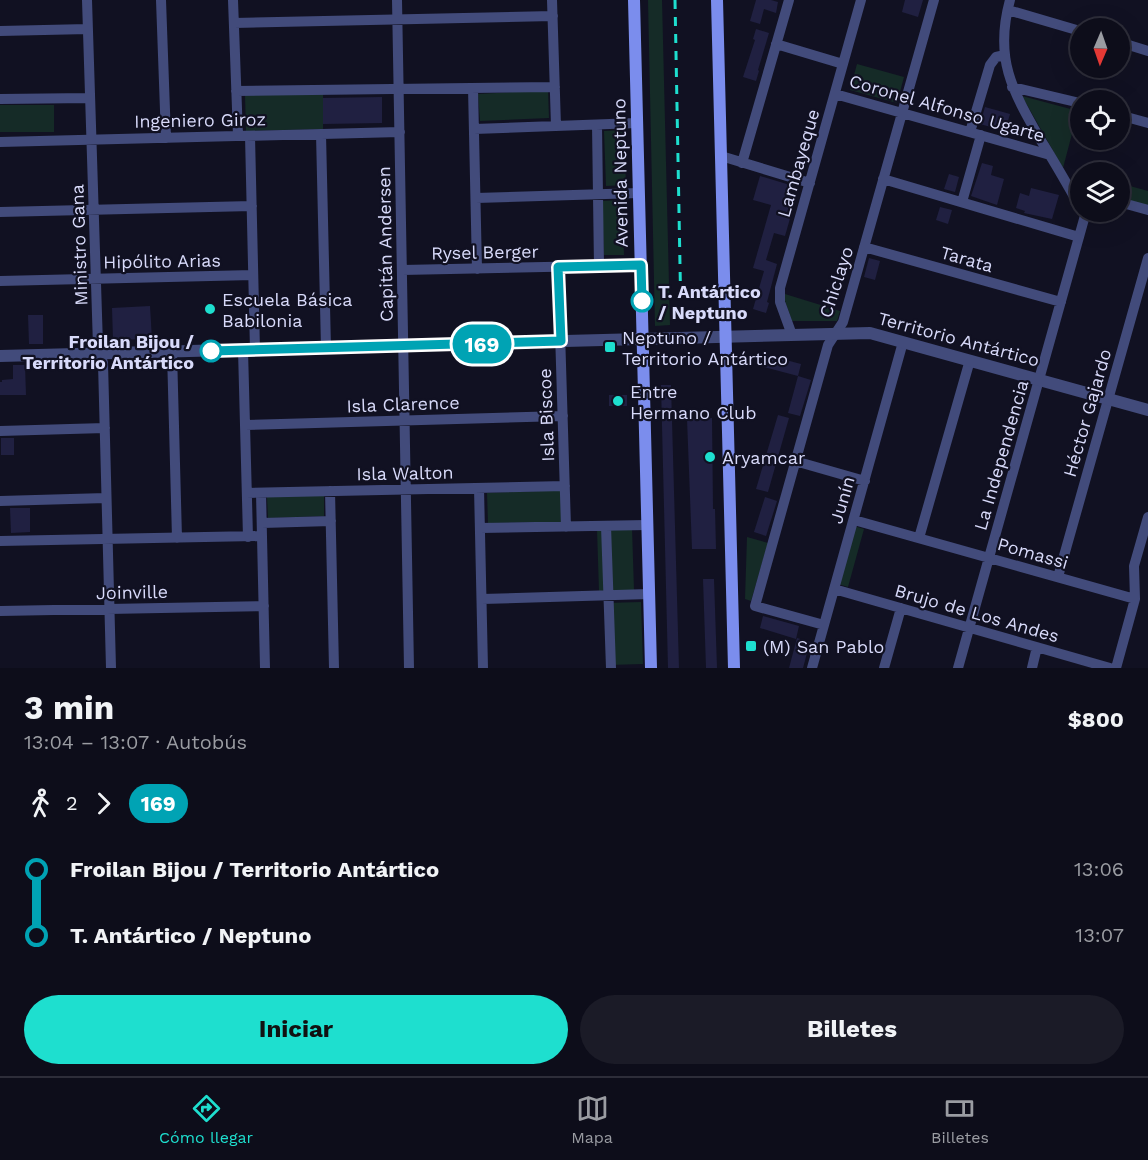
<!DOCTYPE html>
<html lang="es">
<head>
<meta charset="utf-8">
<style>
	body { margin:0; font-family:"Work Sans",sans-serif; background:#1b1b27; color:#f1f3f6; height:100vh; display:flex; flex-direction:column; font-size:22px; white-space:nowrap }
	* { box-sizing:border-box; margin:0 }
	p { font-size:20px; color:#9a9ca2 }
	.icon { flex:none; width:33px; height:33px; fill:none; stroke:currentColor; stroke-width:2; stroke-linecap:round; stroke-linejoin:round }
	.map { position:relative; height:668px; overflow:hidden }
	.panel { display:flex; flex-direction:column; background:#0d0d1a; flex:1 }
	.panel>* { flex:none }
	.badge { padding:0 12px; border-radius:20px; font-size:21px; line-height:39px }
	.needle { width:39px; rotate:182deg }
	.tools { position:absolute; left:1070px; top:18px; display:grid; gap:12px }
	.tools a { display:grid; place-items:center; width:60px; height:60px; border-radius:50%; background:#0d0d1a; box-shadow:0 6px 24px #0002,0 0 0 2px #2d2d39; font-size:30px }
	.map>.badge { position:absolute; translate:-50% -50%; box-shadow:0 0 0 3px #fff }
	.legs { display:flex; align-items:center; gap:9px; height:66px; padding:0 24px; font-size:20px }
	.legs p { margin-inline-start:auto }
	.overview { display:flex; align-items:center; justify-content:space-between; height:102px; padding:0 24px }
	h1 { font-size:33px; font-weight:700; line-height:45px }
	.action { display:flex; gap:12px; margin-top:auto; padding:12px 24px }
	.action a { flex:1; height:69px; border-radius:36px; background:#1edfcf; color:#111; font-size:24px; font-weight:700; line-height:69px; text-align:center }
	.action a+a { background:#1b1b27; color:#f1f3f6 }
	ul { padding:0 24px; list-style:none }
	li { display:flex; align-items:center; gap:21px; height:66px; font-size:22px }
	li i { display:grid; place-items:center; width:9px; height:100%; margin:0 8px; background:currentColor }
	li i::after { content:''; width:15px; height:15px; margin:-8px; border:4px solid; border-radius:50%; background:#0d0d1a }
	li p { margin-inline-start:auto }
	li:first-child i { background:linear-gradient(#0000 50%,currentColor 0) }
	li:last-child i { background:linear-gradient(currentColor 50%,#0000 0) }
	.tab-bar { display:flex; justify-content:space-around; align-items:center; height:84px; border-top:2px solid #2d2d39; background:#0d0d1a; font-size:16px; color:#9a9ca2 }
	.tab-bar a { display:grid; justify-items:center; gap:3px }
	.tab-bar .selected { color:#1edfcf }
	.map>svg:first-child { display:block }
</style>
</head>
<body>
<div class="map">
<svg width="1148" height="668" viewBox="0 0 1148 668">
	<rect width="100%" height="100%" fill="#112"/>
	<path fill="#152b27" d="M648 0H662L670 325 655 326Z
		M857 64 904 77 897 103 850 90Z
		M548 90 549 118 480 121 478 94Z
		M323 94V129L246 131 245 95Z
		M1022 96 1078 111 1063 168Z
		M0 105H54V132H0Z
		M624 130 626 185 606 186 604 131Z
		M1119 183 1148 191V208L1119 199Z
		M622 200 624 255H604L602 201Z
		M785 294 840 311 837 321H792L784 298Z
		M562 490 561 522 488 523 487 493Z
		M324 495V516L268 518 267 497Z
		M854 526 864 529 848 587 838 584Z
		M632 528 634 590 599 591 597 529Z
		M747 537 768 543 751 601 745 599Z
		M641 602 643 664 608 665 606 603Z"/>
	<path fill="#202041" d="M756 0H771L778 2 776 13 764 9 760 24 750 21Z
		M905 0H923L918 17 902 12Z
		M756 29 769 33 758 70 759 71 756 81 743 77 755 40 753 39Z
		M382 97V123L323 124V98Z
		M985 107 1010 114 1005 131 980 124Z
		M982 163 993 166 991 175 1004 179 997 205 971 196Z
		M949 174 959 177 955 192 944 189Z
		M760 176 790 185 787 198 795 201 785 236 774 233 766 260 777 264 767 302 769 303 766 313 753 309 764 271 753 268 771 205 753 200Z
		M1031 188 1059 195 1052 219 1024 213 1025 211 1016 208 1020 193 1029 196Z
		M940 207 952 210 948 224 936 220Z
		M869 258 880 261 875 280 864 277Z
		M150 306 152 339 113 340 112 308Z
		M28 315H43V344H29Z
		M763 354 801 364 798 376 760 366Z
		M13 365H25L26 395H0V382H2V380L13 379Z
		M798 376 811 380 800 416 788 413Z
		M661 385H671L679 668H668Z
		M609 395H627V406H609Z
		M778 415 789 418 768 492 756 489Z
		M712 418 713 509H715L716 549H692L687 419Z
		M1 438H14V455H1Z
		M765 497 777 501 766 536 754 532Z
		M10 508H30V532L11 533Z
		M703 579H714L717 668H706Z
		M763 616 799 626 796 639 760 628Z
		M797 638 810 642 803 668H789Z"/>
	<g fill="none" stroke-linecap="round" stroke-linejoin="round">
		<path stroke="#424b7b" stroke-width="10" d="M87 0 98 346 103 363 111 668
			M161 0 166 138
			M233 0 238 136
			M397 0 409 668
			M552 0 556 126
			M1010 0C994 58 1012 90 1040 139 1054 161 1067 184 1080 207
			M1008 10 1080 31
			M234 23 553 16
			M0 31 88 29
			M1119 42 1148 51
			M776 44 843 64
			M1012 87 1080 103
			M473 88 477 269
			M236 91 555 87
			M835 94 1050 155
			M0 99 90 98
			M1119 115 1148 123
			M597 125 599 266
			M474 129 637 123
			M970 132 990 65 996 57 1005 55
			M321 134 326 348
			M250 136 255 350
			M0 142 400 132
			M721 156 810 183
			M742 163 789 0
			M883 179 1079 237
			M476 198 639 193
			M962 202 981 135
			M1119 202 1148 210
			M0 212 252 206
			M864 247 1061 302
			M558 267 566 527
			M402 270 641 265
			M0 281 253 275
			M792 335 780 302V288L861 0
			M243 350 248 537
			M172 352 177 538
			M245 425 563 416
			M0 431 105 428
			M795 461 865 481
			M479 488 483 668
			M330 491 334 668
			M247 493 565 486
			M261 493 265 668
			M0 501 106 498
			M854 520 1135 599
			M262 523 331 521
			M606 526 611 668
			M480 528 647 525
			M919 538 970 360
			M0 541 262 536
			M1058 577 1148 258
			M834 589 1110 668
			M482 599 649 594
			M0 611 264 606
			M824 625 755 606 828 345 843 322 934 0
			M812 668 903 342
			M884 668 901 608
			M958 668 1086 212
			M1032 668 1037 647
			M1116 668 1135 599 1134 566 1148 517"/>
		<path stroke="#424b7b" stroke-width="12" d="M0 356 870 333 1148 410"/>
		<path stroke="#7b8ded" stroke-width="12" d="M634 0 651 668
			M717 0 734 668"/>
		<path stroke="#1edfcf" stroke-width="3" stroke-dasharray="9 8" stroke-linecap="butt" d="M675 0 681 318"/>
	</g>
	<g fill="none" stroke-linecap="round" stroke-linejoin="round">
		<defs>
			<path id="line-1" d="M211 351 561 341 558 267 641 265 642 301"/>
		</defs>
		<use href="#line-1" stroke="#fff" stroke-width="14"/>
		<use href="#line-1" stroke="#00a3b4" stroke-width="9"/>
	</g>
	<g fill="#fff" stroke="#00a3b4" stroke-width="3">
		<circle cx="642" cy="301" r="10"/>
		<circle cx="211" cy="351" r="10"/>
	</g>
	<g fill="#1edfcf" stroke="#112" stroke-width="2">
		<circle cx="210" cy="309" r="6"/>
		<rect x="604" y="341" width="12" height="12" rx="3"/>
		<circle cx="618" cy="401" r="6"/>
		<circle cx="710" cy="457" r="6"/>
		<rect x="745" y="640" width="12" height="12" rx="3"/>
	</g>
	<g text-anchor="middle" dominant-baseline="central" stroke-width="4.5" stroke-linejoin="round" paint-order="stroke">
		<g font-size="18" fill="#d8dafa" stroke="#112">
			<text transform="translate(947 108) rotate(16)">Coronel Alfonso Ugarte</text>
			<text transform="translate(200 120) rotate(-1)">Ingeniero Giroz</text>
			<text transform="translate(798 163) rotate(-74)">Lambayeque</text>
			<text transform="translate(620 173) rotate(-91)">Avenida Neptuno</text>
			<text transform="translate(385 244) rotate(-91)">Capitán Andersen</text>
			<text transform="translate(79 245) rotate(-92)">Ministro Gana</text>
			<text transform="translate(485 252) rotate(-1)">Rysel Berger</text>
			<text transform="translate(967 259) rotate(16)">Tarata</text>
			<text transform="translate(162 261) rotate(-1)">Hipólito Arias</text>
			<text transform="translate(836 282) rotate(-72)">Chiclayo</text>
			<text transform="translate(959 339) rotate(15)">Territorio Antártico</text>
			<text transform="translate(403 404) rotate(-2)">Isla Clarence</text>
			<text transform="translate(1087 413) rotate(-74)">Héctor Gajardo</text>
			<text transform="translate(546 415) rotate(-92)">Isla Biscoe</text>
			<text transform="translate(1001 455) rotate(-74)">La Independencia</text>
			<text transform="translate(405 473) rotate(-1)">Isla Walton</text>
			<text transform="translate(842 500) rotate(-74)">Junín</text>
			<text transform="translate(1033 553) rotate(16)">Pomassi</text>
			<text transform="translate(132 592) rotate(-1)">Joinville</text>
			<text transform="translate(977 613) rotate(16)">Brujo de Los Andes</text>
		</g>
		<g font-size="18" font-weight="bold" fill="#d8dafa" stroke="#112" text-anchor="start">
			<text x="658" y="291">T. Antártico<tspan x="658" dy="21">/ Neptuno</tspan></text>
			<text x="194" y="341" text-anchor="end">Froilan Bijou /<tspan x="194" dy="21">Territorio Antártico</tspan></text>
		</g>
		<g font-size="18" fill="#d8dafa" stroke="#112" text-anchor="start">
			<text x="222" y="299">Escuela Básica<tspan x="222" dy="21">Babilonia</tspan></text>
			<text x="622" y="337">Neptuno /<tspan x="622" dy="21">Territorio Antártico</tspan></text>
			<text x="630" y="391">Entre<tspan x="630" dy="21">Hermano Club</tspan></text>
			<text x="722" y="457">Aryamcar</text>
			<text x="763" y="646">(M) San Pablo</text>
		</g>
	</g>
</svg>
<div class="tools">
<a><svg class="needle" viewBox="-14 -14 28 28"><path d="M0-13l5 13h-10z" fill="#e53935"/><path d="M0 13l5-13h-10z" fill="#9a9ca2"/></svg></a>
<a><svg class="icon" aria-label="locate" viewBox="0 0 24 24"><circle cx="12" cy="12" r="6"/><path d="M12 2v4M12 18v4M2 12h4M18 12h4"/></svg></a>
<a><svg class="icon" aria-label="layers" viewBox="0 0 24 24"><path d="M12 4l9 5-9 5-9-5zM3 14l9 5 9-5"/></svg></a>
</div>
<b class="badge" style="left:482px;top:344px;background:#00a3b4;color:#fff">169</b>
</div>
<section class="panel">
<div class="overview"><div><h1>3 min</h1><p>13:04 – 13:07 · Autobús</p></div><b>$800</b></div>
<div class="legs"><svg class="icon" aria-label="walk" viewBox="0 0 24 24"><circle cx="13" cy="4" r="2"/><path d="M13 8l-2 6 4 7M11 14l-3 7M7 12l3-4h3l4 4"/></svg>2<svg class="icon" aria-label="forward" viewBox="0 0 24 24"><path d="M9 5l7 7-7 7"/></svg><b class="badge" style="background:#00a3b4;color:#fff">169</b></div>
<ul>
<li><i style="color:#00a3b4"></i><b>Froilan Bijou / Territorio Antártico</b><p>13:06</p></li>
<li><i style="color:#00a3b4"></i><b>T. Antártico / Neptuno</b><p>13:07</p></li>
</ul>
<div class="action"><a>Iniciar</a><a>Billetes</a></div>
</section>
<nav class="tab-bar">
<a class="selected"><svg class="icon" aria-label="directions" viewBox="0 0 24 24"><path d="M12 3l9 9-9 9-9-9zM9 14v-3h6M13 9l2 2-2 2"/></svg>Cómo llegar</a>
<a><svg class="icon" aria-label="map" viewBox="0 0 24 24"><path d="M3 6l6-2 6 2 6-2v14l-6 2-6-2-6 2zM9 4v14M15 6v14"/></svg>Mapa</a>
<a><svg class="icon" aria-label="tickets" viewBox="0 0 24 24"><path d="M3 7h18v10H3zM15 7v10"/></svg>Billetes</a>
</nav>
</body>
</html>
